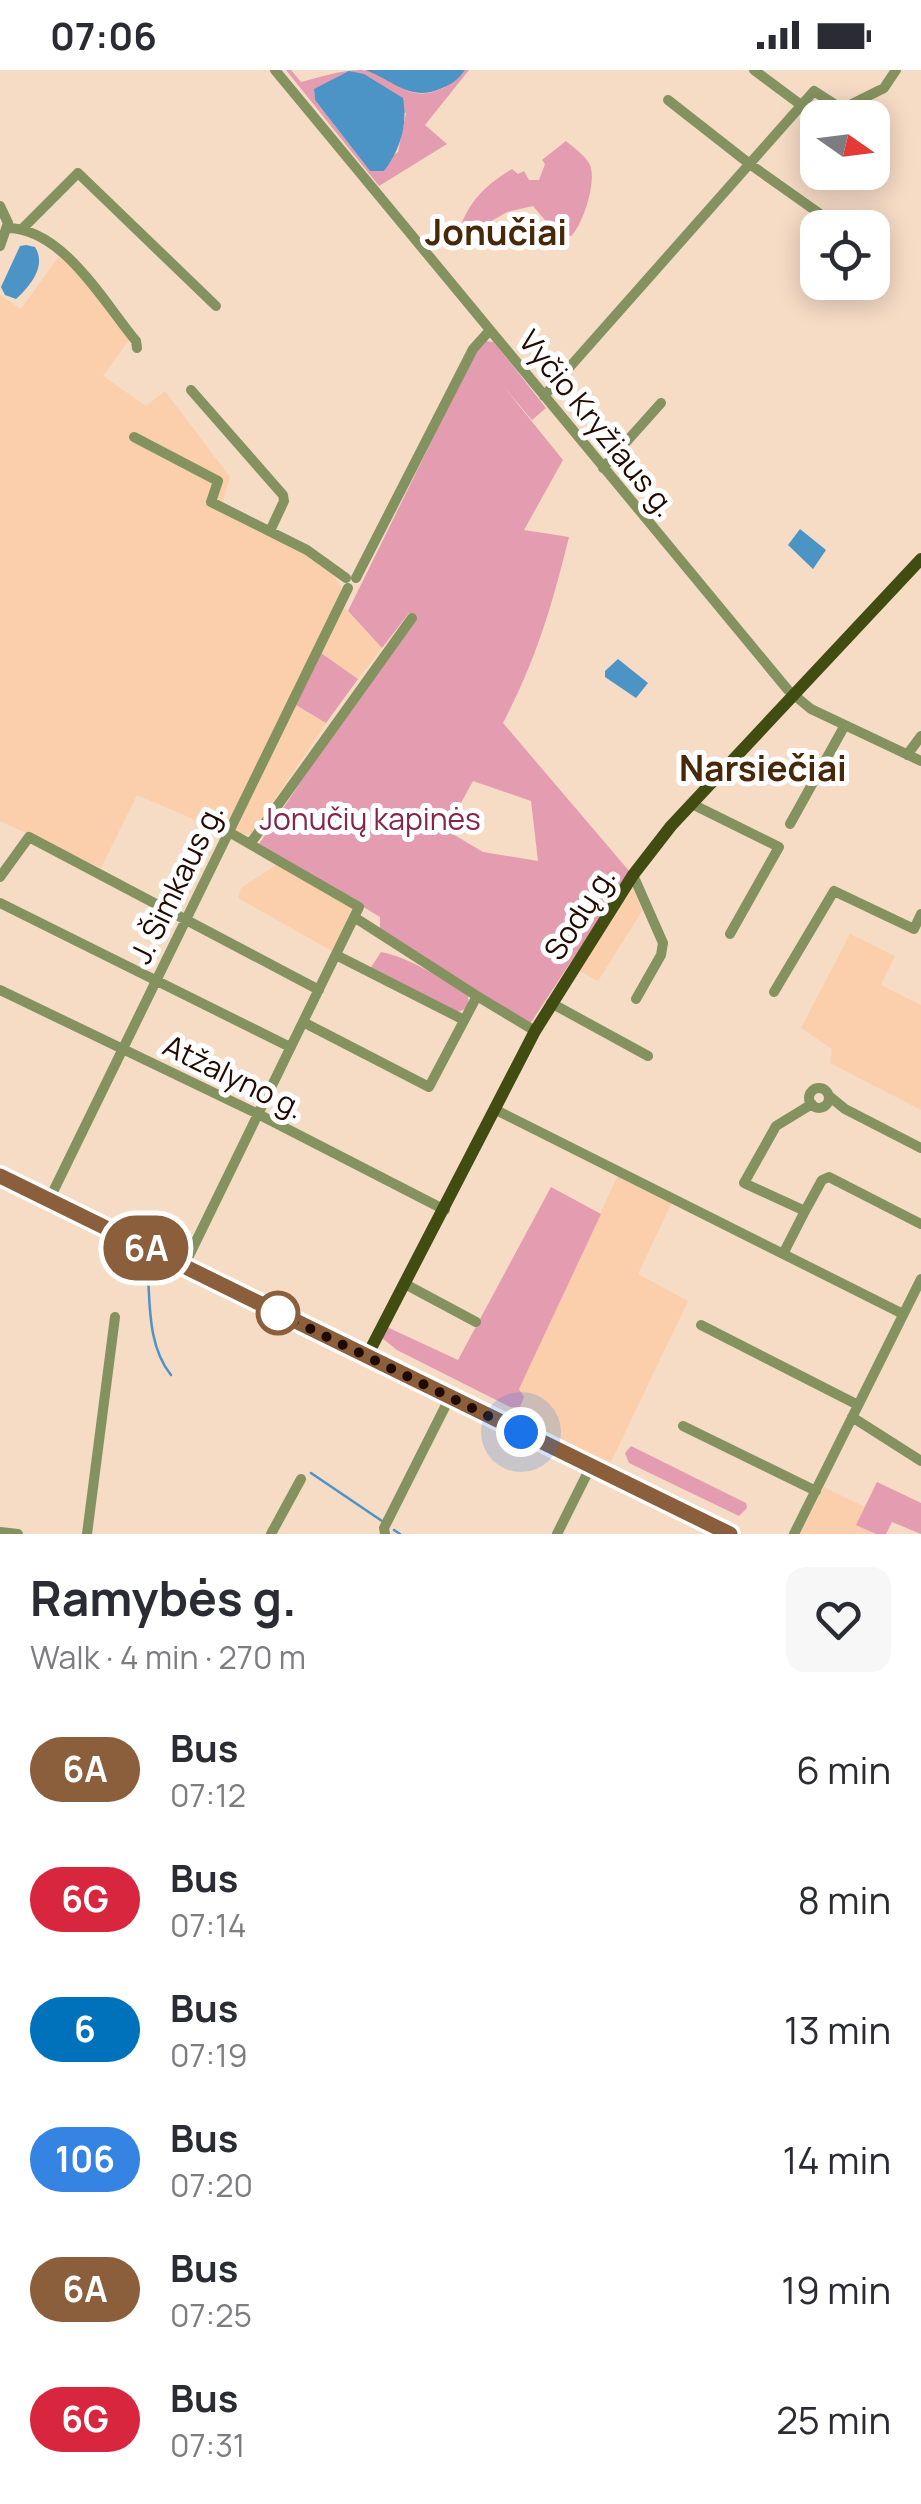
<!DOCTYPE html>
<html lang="en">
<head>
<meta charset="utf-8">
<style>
	body { margin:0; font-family:Manrope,sans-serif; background:#f7f7f7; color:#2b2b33; height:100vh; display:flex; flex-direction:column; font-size:38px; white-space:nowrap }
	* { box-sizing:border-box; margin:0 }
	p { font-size:32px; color:#7c7c81 }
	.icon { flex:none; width:55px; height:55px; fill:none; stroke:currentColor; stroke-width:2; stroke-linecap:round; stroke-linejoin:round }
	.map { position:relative; height:1464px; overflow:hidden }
	.sheet { display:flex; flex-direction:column; background:#fff; flex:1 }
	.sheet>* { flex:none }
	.badge { padding:0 20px; border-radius:32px; font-size:35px; line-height:65px }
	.needle { width:65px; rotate:104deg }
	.tools { position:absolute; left:800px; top:30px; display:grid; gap:20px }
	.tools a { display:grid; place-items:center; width:90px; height:90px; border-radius:20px; background:#fff; box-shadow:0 5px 25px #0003; font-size:50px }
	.you { position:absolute; width:50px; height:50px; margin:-25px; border:8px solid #fff; border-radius:50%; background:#1a73e8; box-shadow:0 0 0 15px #1a73e833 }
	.map>.badge { position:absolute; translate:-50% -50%; box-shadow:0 0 0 5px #fff }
	.round { display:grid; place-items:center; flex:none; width:105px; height:105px; border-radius:20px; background:#f7f7f7 }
	.summary { display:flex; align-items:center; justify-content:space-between; height:170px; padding:0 30px }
	h1 { font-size:48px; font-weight:700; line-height:75px }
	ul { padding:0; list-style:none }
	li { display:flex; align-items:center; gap:30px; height:130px; padding:0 30px }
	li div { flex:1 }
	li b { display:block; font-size:38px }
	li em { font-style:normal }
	li .badge { min-width:110px; font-weight:700; text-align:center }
	.status { display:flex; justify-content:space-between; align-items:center; height:70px; padding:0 50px; background:#fff; direction:ltr }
	.status svg { height:28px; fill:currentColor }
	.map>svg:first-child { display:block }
</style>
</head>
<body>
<div class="status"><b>07:06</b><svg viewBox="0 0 49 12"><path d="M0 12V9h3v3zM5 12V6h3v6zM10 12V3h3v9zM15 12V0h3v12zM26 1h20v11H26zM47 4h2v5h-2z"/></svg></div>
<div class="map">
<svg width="921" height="1464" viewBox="0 0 921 1464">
	<rect width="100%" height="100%" fill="#f6dbc5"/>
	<path fill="#fbcfab" d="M59 186 76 199 129 270 103 306 146 336 165 321 230 407 220 441 328 496 341 517 340 525 224 762 137 725 101 798 0 751V225L21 239Z
		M344 538 382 578 358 609 321 583Z
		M296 635 326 653 255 759 249 765 239 763 236 758Z
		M278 794 352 838 332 881 238 828 241 818Z
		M631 813 642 841 598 911 576 899Z
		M850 864 895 886 881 915 921 935V1040L830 993 832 979 801 958Z
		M619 1103 673 1130 638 1204 688 1231 609 1396 507 1344Z
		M824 1417 865 1437 857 1454 876 1464H800Z"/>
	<path fill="#e49cb1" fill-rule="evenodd" d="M286 0H291L301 12C322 7 339 0 362 0 397 3 402 35 441 19 452 14 457 10 465 0H469L425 55 447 74 379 116ZM314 20 406 43 398 82 370 101 315 30Z
		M566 71C573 77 586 86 590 95 597 111 583 155 571 166L555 162 533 136 507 142 464 167 458 164C467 133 485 115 512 99L518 104 524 101 529 110H539L545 94 542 90Z
		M486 271 494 272 546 338 532 350 504 317 563 390 524 460 569 467C552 536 536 590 503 653L630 802 530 954 380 863V847L259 774 344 648 416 551 409 543 382 578 348 541 475 283ZM473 711 531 731 538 791 483 782 446 760Z
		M321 583 358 609 326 653 296 635Z
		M381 882C411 888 443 909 468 926L469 937 456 943 370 899Z
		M551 1117 601 1144 519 1319 524 1327 520 1337H510L397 1280 382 1268 387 1257 458 1290Z
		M631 1376 746 1433 747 1438 739 1446 629 1393 625 1383Z
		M877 1412 921 1433V1464L892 1452 886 1464H876L856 1455Z"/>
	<path fill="#4c94c5" d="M365 0H465C457 11 452 14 440 19 410 32 393 10 365 0Z
		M349 1 364 4 403 28C408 55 400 80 384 101H370L315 30 314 19Z
		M26 175 35 177C47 196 30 216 16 229L5 225 1 217 20 176Z
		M800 459 826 480 813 499 788 475Z
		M618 589 648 613 636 628 605 607V601Z"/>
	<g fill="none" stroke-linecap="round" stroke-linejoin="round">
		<path stroke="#4c94c5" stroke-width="2.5" d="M148 1206C150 1239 149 1278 171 1305
			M311 1403 382 1451
			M394 1460 400 1464"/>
		<path stroke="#84925f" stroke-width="10" d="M275 0 788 620 811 639 921 691
			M754 0 801 35
			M668 30 751 95 840 158
			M0 136 8 153 0 176
			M7 158C63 158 104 233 136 271L137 278
			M23 158 78 103 216 236
			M191 320 283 425 284 431 270 461
			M544 326 814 21 842 39 884 18 896 0
			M134 367 218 411 211 432 307 480 346 508
			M603 398 661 333
			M356 508 473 279 490 260
			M907 685 921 666
			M692 734 779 777 730 864
			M790 754 845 655
			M250 774 412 548
			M633 805 663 873 661 885 636 929
			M0 807 29 767 319 920
			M0 833 290 977
			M354 847 477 926
			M336 885 464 950
			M0 920 258 1044 445 1140
			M774 922 834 821 914 859 921 844
			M551 933 648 986
			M303 952 429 1017 477 926 535 961
			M809 1028a10 10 0 1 1 20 0a10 10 0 1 1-20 0Z
			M829 1026 845 1039 921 1078
			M812 1034 776 1056 744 1113 805 1141 822 1110 829 1107 921 1154
			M496 1040 903 1244
			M49 1130 348 518
			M783 1184 805 1141
			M184 1196 359 837 229 762
			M405 1214 476 1252
			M701 1255 858 1335
			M852 1347 921 1391
			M683 1356 816 1421
			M0 1462 18 1464
			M87 1464 115 1247
			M271 1464 301 1409
			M385 1464 384 1458 450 1327
			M557 1464 591 1396
			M794 1464 921 1209"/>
		<path stroke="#404c10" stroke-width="12" d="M0 1106 730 1464
			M367 1286 535 961 633 805 671 756 921 489"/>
	</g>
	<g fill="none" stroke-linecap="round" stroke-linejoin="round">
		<defs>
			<path id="line" d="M0 1106 730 1464"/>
		</defs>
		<use href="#line" stroke="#fff" stroke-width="22"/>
		<use href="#line" stroke="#8b5e3c" stroke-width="15"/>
		<path stroke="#210a00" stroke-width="10" stroke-dasharray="0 18" d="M278 1243 521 1362"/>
	</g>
	<circle fill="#fff" stroke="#8b5e3c" stroke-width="5" cx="278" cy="1243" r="20"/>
	<g text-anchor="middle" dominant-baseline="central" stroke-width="10" stroke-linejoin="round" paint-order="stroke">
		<g font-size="30" fill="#210a00" stroke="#fff">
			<text transform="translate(598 353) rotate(51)">Vyčio Kryžiaus g.</text>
			<text transform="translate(176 813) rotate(-64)">J. Šimkaus g.</text>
			<text transform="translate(579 843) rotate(-57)">Sodų g.</text>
			<text transform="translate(234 1006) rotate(26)">Atžalyno g.</text>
		</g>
		<g font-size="30" fill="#84254a" stroke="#fff">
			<text x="370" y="748">Jonučių kapinės</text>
		</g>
		<g font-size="35" font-weight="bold" fill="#472809" stroke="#fff">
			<text x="496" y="162">Jonučiai</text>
			<text x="763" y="698">Narsiečiai</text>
		</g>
	</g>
</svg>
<div class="tools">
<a><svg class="needle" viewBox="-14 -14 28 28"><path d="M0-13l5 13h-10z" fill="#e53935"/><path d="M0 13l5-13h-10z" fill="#7c7c81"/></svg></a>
<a><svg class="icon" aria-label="locate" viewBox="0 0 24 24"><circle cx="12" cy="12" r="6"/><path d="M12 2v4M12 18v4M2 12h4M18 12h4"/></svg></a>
</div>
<div class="you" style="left:521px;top:1362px"></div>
<b class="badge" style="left:146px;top:1178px;background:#8b5e3c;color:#fff">6A</b>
</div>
<section class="sheet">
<div class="summary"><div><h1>Ramybės g.</h1><p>Walk · 4 min · 270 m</p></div><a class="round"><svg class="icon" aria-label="heart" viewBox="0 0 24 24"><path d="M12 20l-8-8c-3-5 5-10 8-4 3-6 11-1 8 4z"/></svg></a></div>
<ul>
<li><span class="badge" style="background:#8b5e3c;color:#fff">6A</span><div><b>Bus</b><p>07:12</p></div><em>6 min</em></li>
<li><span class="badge" style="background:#d7263d;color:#fff">6G</span><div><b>Bus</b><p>07:14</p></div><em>8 min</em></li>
<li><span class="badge" style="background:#0072bc;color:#fff">6</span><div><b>Bus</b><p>07:19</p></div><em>13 min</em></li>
<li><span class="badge" style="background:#3584e4;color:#fff">106</span><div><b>Bus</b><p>07:20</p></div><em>14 min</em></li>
<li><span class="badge" style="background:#8b5e3c;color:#fff">6A</span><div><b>Bus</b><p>07:25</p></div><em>19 min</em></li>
<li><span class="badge" style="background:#d7263d;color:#fff">6G</span><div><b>Bus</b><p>07:31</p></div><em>25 min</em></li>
</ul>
</section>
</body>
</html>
